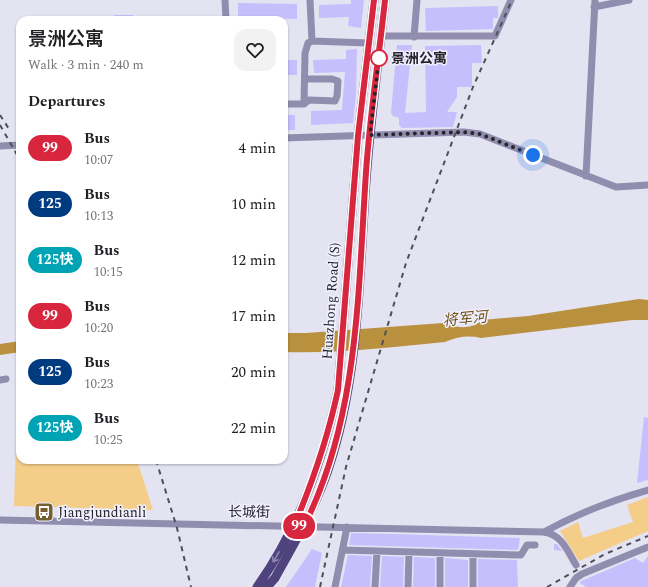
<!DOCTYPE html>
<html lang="en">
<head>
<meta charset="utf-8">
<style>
	body { margin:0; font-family:Spectral,"Noto Sans SC",serif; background:#f2f2f2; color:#202124; height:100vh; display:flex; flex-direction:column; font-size:15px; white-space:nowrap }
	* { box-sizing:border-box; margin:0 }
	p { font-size:13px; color:#757577 }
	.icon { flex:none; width:22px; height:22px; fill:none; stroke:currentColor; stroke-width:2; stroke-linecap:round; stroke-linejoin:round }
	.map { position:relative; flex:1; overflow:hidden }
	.side { position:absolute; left:16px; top:16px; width:272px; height:448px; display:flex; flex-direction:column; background:#fff; border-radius:12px; box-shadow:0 1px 3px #0004 }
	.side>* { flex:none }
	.badge { padding:0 8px; border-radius:13px; font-size:14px; line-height:26px }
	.you { position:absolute; width:20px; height:20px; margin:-10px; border:3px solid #fff; border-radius:50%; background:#1a73e8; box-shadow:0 0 0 6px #1a73e833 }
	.map>.badge { position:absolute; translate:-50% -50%; box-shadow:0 0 0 2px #fff }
	h2 { padding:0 12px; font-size:15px; line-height:36px }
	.round { display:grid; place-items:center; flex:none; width:42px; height:42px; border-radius:12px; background:#f2f2f2 }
	.overview { display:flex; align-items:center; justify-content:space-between; height:68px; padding:0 12px }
	h1 { font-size:19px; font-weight:600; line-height:30px }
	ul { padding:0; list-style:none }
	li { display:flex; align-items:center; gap:12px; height:56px; padding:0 12px }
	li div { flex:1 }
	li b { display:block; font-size:15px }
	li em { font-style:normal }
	li .badge { min-width:44px; font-weight:700; text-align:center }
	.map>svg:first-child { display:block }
</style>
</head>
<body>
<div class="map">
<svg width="648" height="587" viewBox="0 0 648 587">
	<rect width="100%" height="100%" fill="#e4e3f2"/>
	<path fill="#f4ce89" d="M18 367H20V460H137L153 510 14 506Z
		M648 497V531L579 561 560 531 578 522 583 538 633 522 627 505Z"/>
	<path fill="#b9903d" d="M639 299 648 300V320H632L481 338C468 335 456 337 445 342 391 347 338 354 284 352V333H306L443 323C454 328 473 330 482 320L528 316Z
		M20 341V352L0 355V344Z"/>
	<path fill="#c7befe" d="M351 0H364L361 28 348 26 349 17 319 18V5L351 4Z
		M238 3 297 4V19L238 18Z
		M498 6V18H493V29L426 31 425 8Z
		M114 15H133V20H114Z
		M397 45H412L405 113 426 112 425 46 481 45 482 63H472V87H457V97L447 112H457L453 127 402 128 399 125V118L393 116 391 113Z
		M357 49 356 94 353 123 311 125V111L342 110 345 72 314 73 313 60 346 59V50Z
		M284 60H297V75H284Z
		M284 115H295V130H284Z
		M644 417 648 418V480L637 483Z
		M351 533 394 534 520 538 518 550 349 545Z
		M554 544H557L562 551 554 550Z
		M312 549 322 553 315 587H286Z
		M348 555 372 556 370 587H341Z
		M382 556 404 557 403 587H380Z
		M648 556V587H586L579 582 635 558 643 563Z
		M414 557 435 558V587H413Z
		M445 558 468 560V587H445Z
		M478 559 517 560 518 587H478Z"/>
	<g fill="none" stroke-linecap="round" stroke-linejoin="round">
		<path stroke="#918dae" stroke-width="7" d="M225 0 226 20
			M594 7 629 0
			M381 36H495L511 0
			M414 37 417 0
			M312 41 368 43
			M284 104H304L305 53 308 43 312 41 310 0
			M304 104 309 100 335 101 337 96 338 81 332 79H305
			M284 138 464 132 480 134 616 187 648 185
			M0 146 20 145
			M586 176 595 0
			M0 380 6 379
			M0 520 544 532C562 535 567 550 576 565
			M544 532C577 514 612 500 648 490
			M343 550 521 555 527 545H535
			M335 587 347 527
			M375 587 377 551
			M408 587 409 552
			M440 587V553
			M473 587V554
			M570 587 576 578 582 574 648 547"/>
		<path stroke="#4e437d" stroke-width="9" d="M257 587C299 528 323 461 338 390L358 136 374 0
			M267 587 275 578C295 542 315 508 328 470 358 382 359 286 365 195 369 130 378 65 385 0"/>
		<path stroke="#504f57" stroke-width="2" stroke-dasharray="5 5" stroke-linecap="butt" d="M0 115 9 129
			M0 125 20 160
			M156 460 177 528 191 587
			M320 587 346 467 406 263 473 87 512 0
			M547 587 605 554 648 536"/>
	</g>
	<defs><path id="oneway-shaft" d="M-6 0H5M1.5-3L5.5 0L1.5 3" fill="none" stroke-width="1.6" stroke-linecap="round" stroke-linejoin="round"/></defs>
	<use stroke="#8f88b1" href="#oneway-shaft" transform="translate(276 557) rotate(120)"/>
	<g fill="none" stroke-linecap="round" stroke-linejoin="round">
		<defs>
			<path id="line" d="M374 0 358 136 338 390C328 437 313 481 294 526H304C359 417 358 291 366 172 370 114 379 57 385 0"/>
		</defs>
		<use href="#line" stroke="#fff" stroke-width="9"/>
		<use href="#line" stroke="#d7263d" stroke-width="6"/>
		<path stroke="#26252b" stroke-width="4" stroke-dasharray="0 7.2" d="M379 58 370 135 464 132 480 134 533 155"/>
	</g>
	<defs>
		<symbol id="bus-square" viewBox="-11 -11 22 22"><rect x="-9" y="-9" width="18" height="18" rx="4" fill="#765e2e" stroke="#f1f0ff"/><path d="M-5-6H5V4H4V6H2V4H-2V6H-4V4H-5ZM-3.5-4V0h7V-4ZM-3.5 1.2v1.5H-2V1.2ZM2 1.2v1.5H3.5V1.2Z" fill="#fff"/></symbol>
	</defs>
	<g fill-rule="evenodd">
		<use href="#bus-square" x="33" y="501" width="22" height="22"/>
	</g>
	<circle fill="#fff" stroke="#d7263d" stroke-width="2" cx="379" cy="58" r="8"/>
	<g text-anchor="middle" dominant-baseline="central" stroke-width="3" stroke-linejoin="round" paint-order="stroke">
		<g font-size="14" font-weight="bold" fill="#26252b" stroke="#f1f0ff" text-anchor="start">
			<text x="391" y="58">景洲公寓</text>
		</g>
		<g font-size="14" fill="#26252b" stroke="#f1f0ff">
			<text transform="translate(331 301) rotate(-86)">Huazhong Road (S)</text>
			<text transform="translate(249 512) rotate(1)">长城街</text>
		</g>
		<g font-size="14" fill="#26252b" stroke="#f1f0ff" text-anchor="start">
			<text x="58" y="512">Jiangjundianli</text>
		</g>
		<g font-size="15" font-style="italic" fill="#6f5215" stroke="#f1f0ff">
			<text transform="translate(465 319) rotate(-5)">将军河</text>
		</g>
	</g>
</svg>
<div class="you" style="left:533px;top:155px"></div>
<b class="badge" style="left:299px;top:526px;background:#d7263d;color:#fff">99</b>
<section class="side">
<div class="overview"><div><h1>景洲公寓</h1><p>Walk · 3 min · 240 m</p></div><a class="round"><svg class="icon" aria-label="heart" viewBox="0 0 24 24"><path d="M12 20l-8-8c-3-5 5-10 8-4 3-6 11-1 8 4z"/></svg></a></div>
<h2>Departures</h2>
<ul>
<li><span class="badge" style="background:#d7263d;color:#fff">99</span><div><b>Bus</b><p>10:07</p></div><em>4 min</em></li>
<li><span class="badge" style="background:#003b80;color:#fff">125</span><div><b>Bus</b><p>10:13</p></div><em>10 min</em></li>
<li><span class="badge" style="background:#00a3b4;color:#fff">125快</span><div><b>Bus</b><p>10:15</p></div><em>12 min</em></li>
<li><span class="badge" style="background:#d7263d;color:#fff">99</span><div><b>Bus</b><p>10:20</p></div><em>17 min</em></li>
<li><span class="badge" style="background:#003b80;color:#fff">125</span><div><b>Bus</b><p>10:23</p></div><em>20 min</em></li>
<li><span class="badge" style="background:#00a3b4;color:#fff">125快</span><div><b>Bus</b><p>10:25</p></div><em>22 min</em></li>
</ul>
</section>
</div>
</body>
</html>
